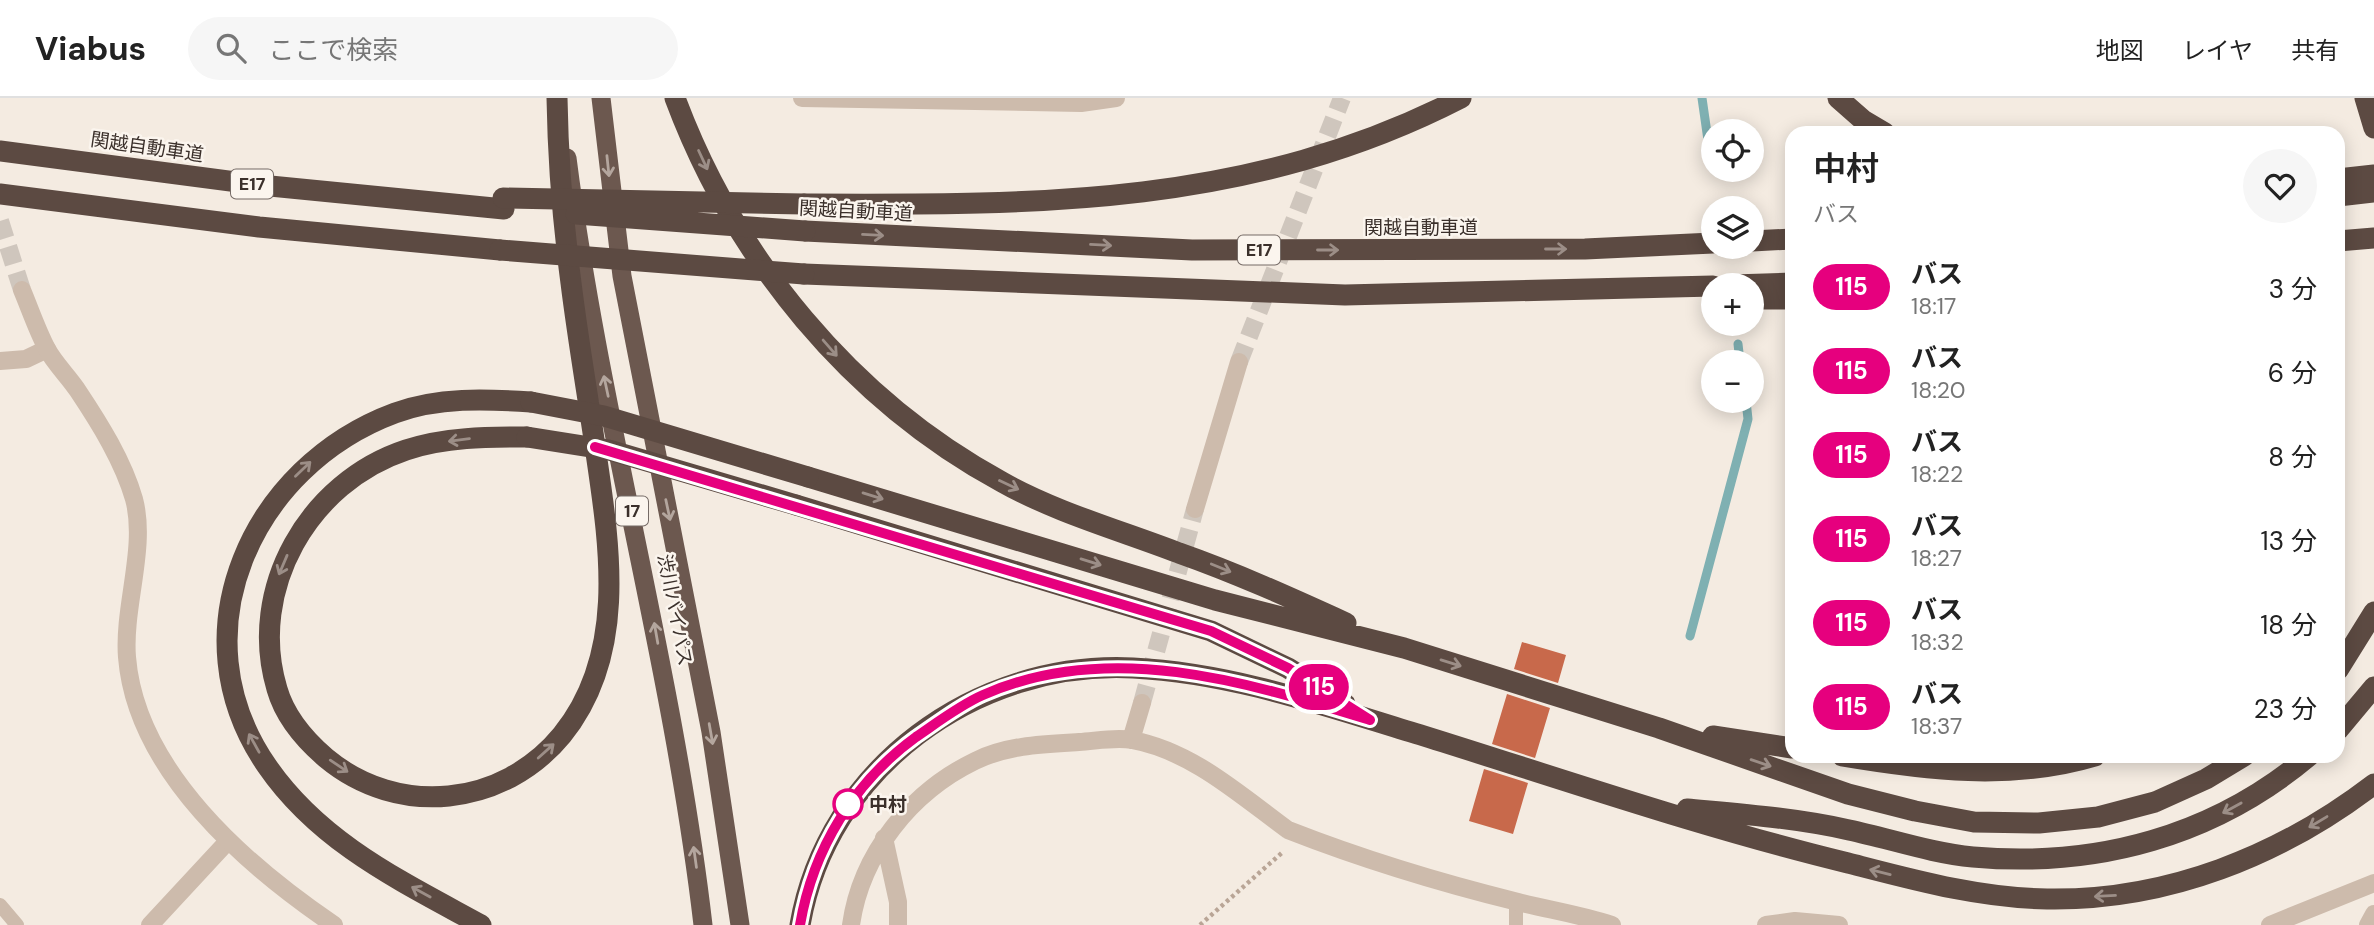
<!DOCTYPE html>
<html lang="ja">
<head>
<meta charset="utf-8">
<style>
	body { margin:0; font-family:"DM Sans","Noto Sans JP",sans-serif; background:#f6f6f6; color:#222; height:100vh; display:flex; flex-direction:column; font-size:26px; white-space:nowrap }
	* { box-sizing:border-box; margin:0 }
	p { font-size:23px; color:#767676 }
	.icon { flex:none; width:38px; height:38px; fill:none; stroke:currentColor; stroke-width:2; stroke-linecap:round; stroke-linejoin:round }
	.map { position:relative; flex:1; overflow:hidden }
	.side { position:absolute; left:1785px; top:28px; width:560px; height:637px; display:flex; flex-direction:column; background:#fff; border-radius:21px; box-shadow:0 4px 18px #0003 }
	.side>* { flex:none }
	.badge { padding:0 14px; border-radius:23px; font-size:24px; line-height:46px }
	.tools { position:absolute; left:1701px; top:21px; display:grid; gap:14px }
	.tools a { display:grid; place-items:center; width:63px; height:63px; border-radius:50%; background:#fff; box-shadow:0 4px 18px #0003; font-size:35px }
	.map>.badge { position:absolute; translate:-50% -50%; box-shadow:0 0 0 4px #fff }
	.round { display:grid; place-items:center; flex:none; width:74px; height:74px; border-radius:37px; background:#f6f6f6 }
	.headline { display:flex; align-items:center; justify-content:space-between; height:119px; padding:0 28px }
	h1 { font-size:33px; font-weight:600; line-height:52px }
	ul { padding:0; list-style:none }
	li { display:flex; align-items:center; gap:21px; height:84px; padding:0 28px }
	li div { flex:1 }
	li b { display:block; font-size:26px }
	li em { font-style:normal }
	li .badge { min-width:77px; font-weight:700; text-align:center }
	header { display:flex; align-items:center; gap:42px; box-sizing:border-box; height:98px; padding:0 35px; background:#fff; border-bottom:2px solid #e0e0e0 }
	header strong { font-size:33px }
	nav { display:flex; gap:38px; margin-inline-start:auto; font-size:24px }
	.search { width:490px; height:63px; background:#f6f6f6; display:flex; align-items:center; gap:18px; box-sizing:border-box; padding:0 24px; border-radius:38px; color:#767676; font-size:26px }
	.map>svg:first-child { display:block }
</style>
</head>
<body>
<header>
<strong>Viabus</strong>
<div class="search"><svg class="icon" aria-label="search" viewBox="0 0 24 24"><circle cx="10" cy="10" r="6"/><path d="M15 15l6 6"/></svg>ここで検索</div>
<nav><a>地図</a><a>レイヤ</a><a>共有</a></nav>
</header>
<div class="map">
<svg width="2374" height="827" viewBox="0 0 2374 827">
	<rect width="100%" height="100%" fill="#f4ebe1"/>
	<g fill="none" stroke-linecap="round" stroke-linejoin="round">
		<path stroke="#7fb0b2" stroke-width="9" d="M1702 0 1711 63
			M1738 246 1740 264
			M1690 538 1748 321 1746 303"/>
	</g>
	<path fill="#c8694b" d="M1522 544 1566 557 1558 585 1514 571Z
		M1507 596 1550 610 1535 660 1492 646Z
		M1484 671 1528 685 1513 736 1469 723Z"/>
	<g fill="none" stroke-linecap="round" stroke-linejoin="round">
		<path stroke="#cfc6bd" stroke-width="18" stroke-dasharray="18 9" stroke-linecap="butt" d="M1239 264 1342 0
			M1142 605 1195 411"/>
		<path stroke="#cfc6bd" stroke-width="18" stroke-dasharray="18 9" stroke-linecap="butt" d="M0 123 22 192"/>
		<path stroke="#b9a596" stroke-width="4.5" stroke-dasharray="3.5 3.5" stroke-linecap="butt" d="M1200 827 1284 753"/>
		<path stroke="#cdbbac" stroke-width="14" d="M0 807 17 827
			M1516 827V804"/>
		<path stroke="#cdbbac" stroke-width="18" d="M802 0 1081 5 1116 0
			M0 263 26 261 47 251
			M1195 411 1239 264
			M1131 642 1142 605
			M884 740 898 804V827
			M150 827 228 743
			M851 827C861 756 911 694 975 663 1007 647 1044 646 1079 644 1096 643 1116 639 1132 642 1192 653 1240 697 1288 732 1362 761 1441 785 1518 804 1550 812 1582 817 1612 827
			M1766 827 1795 823 1839 827
			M2270 827 2374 785
			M2368 827 2374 816"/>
		<path stroke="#cdbbac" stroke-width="18" d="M22 192C30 211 37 232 47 251 55 266 69 279 78 293 100 326 123 363 134 401 147 449 123 509 127 559 136 673 247 768 334 827"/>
		<path stroke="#6c584f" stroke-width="19" d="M601 0 622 178 711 634 740 827
			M567 60C600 318 673 569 703 827"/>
		<path stroke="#5c4a42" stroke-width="21" d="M675 0C735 161 851 302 1002 384 1055 414 1122 433 1179 455 1236 475 1291 500 1346 525
			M1838 0 1863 22 1885 35
			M2365 0 2374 30
			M0 53 260 87 504 111
			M2338 81 2374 77
			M0 96 259 129 500 152
			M2338 98 2374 94
			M804 106C1036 107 1249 109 1461 0
			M805 133 1192 152 1585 151 1713 145
			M1752 143 1792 141
			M2338 143 2374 140
			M804 176 1345 197 1713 188
			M1733 187 1792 185
			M1752 201H1792
			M527 339C487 339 445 339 406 352 309 384 247 491 277 591 285 619 305 642 326 660 398 720 503 709 562 637 627 557 610 450 596 355 588 299 578 242 571 185 563 124 558 62 557 0
			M808 379 1215 502 1404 550 1659 630 1848 696 1915 713 1974 724 2039 725 2098 719 2155 704 2206 681 2244 658
			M796 407 1211 533 1288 570 1345 606
			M2338 572 2374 514
			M2338 632 2374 589
			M1713 638 1792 650
			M1842 658C1925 672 2012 683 2095 658
			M1687 711C1741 716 1796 720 1849 732 1891 741 1931 755 1973 759 2097 770 2214 738 2309 658
			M481 827C401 783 320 745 267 668 175 535 252 368 395 315 438 299 486 301 531 304
			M800 827C827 670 976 562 1133 570 1234 575 1328 609 1424 638 1565 682 1704 730 1848 765 1914 782 1979 800 2047 801 2167 803 2280 758 2374 686"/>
		<path stroke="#5c4a42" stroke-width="21" d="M503 100 804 106
			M576 116 805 133
			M500 152 804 176
			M531 304 604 318 808 379
			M527 339 609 352 796 407"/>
	</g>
	<defs><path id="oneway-shaft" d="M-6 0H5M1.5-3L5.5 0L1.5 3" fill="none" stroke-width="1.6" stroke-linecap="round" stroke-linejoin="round" transform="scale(1.75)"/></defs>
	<g stroke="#9c8e87">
		<use href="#oneway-shaft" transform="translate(703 62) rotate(65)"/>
		<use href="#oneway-shaft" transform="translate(873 137) rotate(3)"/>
		<use href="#oneway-shaft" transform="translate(1101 147) rotate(3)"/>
		<use href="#oneway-shaft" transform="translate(1556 151)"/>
		<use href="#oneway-shaft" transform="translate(1328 152)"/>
		<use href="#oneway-shaft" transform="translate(830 250) rotate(49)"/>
		<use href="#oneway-shaft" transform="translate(459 342) rotate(173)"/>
		<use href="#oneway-shaft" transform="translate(303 371) rotate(-44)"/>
		<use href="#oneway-shaft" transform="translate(1009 387) rotate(25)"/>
		<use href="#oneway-shaft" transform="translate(873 398) rotate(17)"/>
		<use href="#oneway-shaft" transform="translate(1091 464) rotate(17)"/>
		<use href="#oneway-shaft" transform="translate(283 467) rotate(113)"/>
		<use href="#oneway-shaft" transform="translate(1221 470) rotate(22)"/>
		<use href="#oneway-shaft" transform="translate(1451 565) rotate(17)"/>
		<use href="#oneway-shaft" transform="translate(254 645) rotate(-119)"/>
		<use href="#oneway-shaft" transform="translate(546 653) rotate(-42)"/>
		<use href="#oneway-shaft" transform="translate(1761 665) rotate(19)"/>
		<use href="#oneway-shaft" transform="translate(339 668) rotate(34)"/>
		<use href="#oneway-shaft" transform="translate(2232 710) rotate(151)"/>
		<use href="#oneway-shaft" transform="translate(2318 724) rotate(149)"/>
		<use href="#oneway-shaft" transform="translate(1880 774) rotate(-166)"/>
		<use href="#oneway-shaft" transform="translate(421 794) rotate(-151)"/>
		<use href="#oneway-shaft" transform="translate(2105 798) rotate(177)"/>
	</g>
	<g stroke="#b4a69e">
		<use href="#oneway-shaft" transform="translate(608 68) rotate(84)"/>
		<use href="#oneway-shaft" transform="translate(606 288) rotate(-102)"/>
		<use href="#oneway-shaft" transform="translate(668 412) rotate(78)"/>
		<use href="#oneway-shaft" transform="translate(656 535) rotate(-100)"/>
		<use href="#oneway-shaft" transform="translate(711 636) rotate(80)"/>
		<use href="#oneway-shaft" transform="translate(695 759) rotate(-98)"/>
	</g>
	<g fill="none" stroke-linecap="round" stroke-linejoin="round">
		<defs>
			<path id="line" d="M595 349 1211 533 1288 570 1370 622C1247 584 1109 541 983 597 960 607 938 624 916 639 854 684 813 751 800 827"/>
		</defs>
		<use href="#line" stroke="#fff" stroke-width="16"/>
		<use href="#line" stroke="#e6007e" stroke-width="10"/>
	</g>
	<circle fill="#fff" stroke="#e6007e" stroke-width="3.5" cx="848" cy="706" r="14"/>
	<g text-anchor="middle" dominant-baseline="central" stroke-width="5" stroke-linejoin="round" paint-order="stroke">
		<g fill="#fbf5ee" stroke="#756b66" stroke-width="2">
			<rect x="231" y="71.5" width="42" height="29" rx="5"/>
			<rect x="1238" y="137.5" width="42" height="29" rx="5"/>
			<rect x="616" y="398.5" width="32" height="29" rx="5"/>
		</g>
		<g font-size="18" font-weight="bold" fill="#3b302b">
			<text x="252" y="86">E17</text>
			<text x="1259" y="152">E17</text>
			<text x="632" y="413">17</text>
		</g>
		<g font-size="19" fill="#3b302b" stroke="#fbf5ee">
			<text transform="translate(147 49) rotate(8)">関越自動車道</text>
			<text transform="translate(856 113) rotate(3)">関越自動車道</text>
			<text x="1421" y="129">関越自動車道</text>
			<text transform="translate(675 512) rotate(79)">渋川バイパス</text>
		</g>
		<g font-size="19" font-weight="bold" fill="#3b302b" stroke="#fbf5ee" text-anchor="start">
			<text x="869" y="706">中村</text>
		</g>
	</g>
</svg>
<div class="tools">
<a><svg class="icon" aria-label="locate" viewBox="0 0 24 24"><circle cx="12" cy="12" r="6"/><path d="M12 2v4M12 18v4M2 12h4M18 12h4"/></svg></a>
<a><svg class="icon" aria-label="layers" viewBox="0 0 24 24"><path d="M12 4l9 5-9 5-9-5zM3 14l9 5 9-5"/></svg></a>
<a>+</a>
<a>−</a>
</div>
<b class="badge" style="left:1319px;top:589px;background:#e6007e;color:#fff">115</b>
<section class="side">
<div class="headline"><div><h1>中村</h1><p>バス</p></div><a class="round"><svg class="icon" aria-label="heart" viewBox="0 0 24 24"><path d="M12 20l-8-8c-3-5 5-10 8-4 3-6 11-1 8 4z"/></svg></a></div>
<ul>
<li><span class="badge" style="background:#e6007e;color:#fff">115</span><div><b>バス</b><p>18:17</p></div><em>3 分</em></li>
<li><span class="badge" style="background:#e6007e;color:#fff">115</span><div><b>バス</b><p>18:20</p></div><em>6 分</em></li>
<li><span class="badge" style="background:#e6007e;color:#fff">115</span><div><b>バス</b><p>18:22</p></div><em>8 分</em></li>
<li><span class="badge" style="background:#e6007e;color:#fff">115</span><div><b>バス</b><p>18:27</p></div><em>13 分</em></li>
<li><span class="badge" style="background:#e6007e;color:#fff">115</span><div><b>バス</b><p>18:32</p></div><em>18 分</em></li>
<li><span class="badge" style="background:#e6007e;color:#fff">115</span><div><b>バス</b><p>18:37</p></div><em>23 分</em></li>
</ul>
</section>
</div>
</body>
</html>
